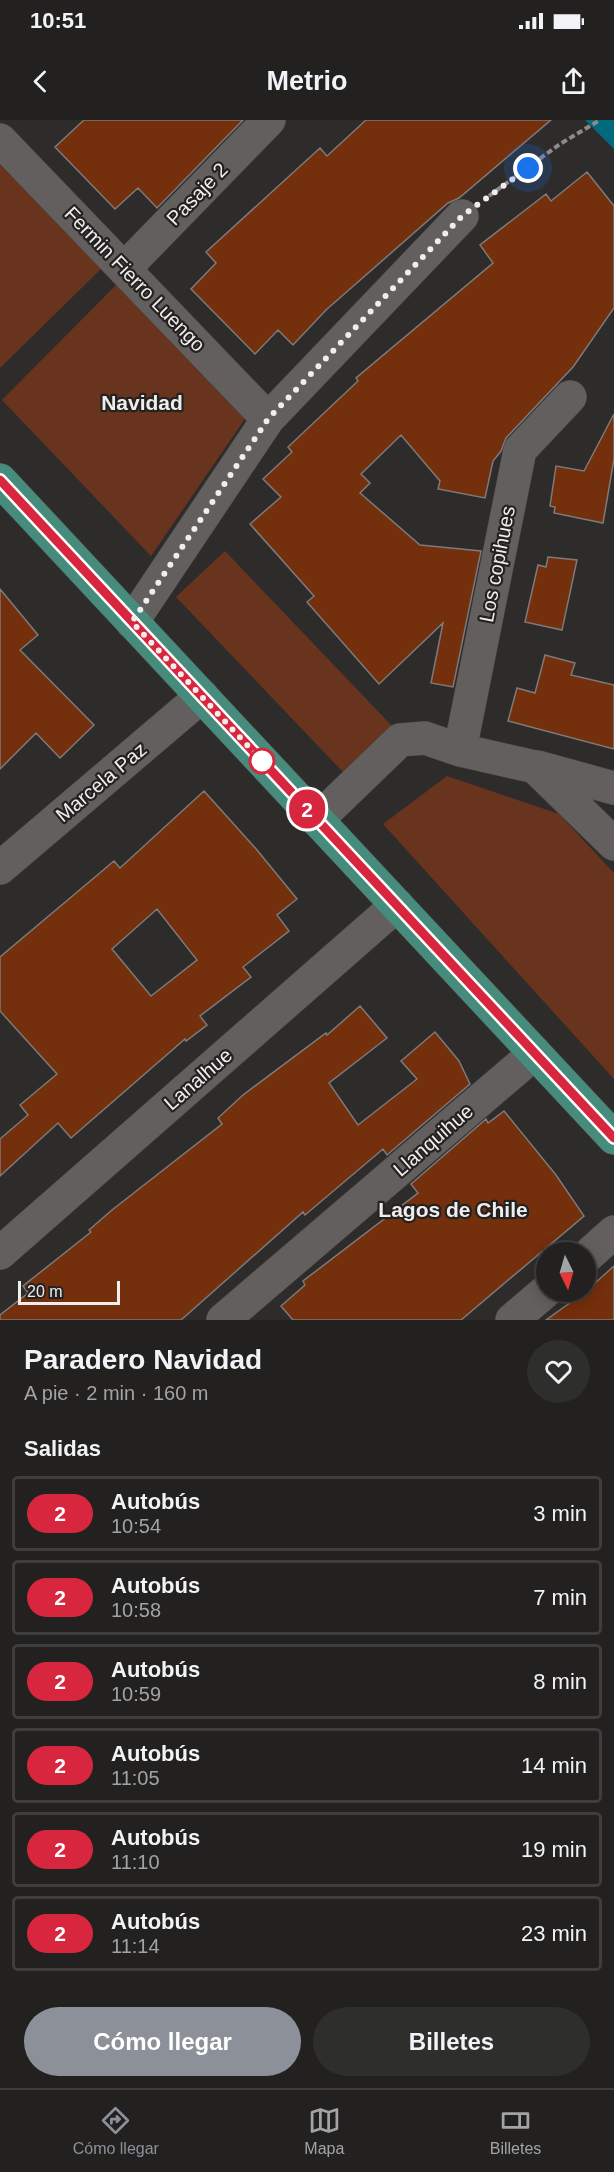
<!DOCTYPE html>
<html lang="es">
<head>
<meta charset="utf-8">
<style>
	body { margin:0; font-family:Helvetica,sans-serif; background:#2e2e2d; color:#f1f3f6; height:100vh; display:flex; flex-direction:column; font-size:22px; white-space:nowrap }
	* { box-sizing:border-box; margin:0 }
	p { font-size:20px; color:#a2a3a5 }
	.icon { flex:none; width:33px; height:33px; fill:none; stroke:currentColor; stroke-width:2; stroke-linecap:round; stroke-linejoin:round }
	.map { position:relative; height:1200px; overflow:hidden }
	.details { display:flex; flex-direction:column; background:#222120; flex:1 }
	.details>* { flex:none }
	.badge { padding:0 12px; border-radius:20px; font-size:21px; line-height:39px }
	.needle { width:39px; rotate:175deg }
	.fabs { position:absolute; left:536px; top:1122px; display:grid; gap:12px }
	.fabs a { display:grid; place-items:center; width:60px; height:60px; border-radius:50%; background:#222120; box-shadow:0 3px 15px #0003,0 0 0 2px #3f3e3e; font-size:30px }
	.scale { position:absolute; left:18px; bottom:15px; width:102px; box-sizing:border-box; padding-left:6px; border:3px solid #efeded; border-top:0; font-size:16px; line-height:21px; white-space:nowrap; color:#efeded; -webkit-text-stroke:4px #242221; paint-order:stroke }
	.you { position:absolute; width:30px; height:30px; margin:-15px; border:4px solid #fff; border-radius:50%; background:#1a73e8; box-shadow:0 0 0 9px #1a73e833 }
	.map>.badge { position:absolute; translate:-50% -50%; box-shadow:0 0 0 3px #fff }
	h2 { padding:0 24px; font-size:22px; line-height:54px }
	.round { display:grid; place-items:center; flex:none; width:63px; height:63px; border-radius:32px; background:#2e2e2d }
	.head { display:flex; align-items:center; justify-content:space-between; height:102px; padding:0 24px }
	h1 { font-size:28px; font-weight:700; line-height:45px }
	.button { display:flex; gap:12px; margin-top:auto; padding:12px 24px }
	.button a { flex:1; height:69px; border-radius:36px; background:#8c9099; color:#fff; font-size:24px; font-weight:700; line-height:69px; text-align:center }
	.button a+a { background:#2e2e2d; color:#f1f3f6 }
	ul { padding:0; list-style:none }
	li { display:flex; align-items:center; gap:18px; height:75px; margin:0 12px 9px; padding:0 12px; border:3px solid #3f3e3e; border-radius:6px }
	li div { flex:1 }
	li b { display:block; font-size:22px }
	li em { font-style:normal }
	li .badge { min-width:66px; font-weight:700; text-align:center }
	.status { display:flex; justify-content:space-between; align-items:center; height:42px; padding:0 30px; background:#222120; direction:ltr }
	.status svg { height:16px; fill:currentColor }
	header { display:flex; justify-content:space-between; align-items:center; height:78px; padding:0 24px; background:#222120; font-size:27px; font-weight:700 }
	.tabs { display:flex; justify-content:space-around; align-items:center; height:84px; border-top:2px solid #3f3e3e; background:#222120; font-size:16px; color:#a2a3a5 }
	.tabs a { display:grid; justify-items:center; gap:3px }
	.tabs .on { color:#8c9099 }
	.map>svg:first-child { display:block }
</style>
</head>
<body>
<div class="status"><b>10:51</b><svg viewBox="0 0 49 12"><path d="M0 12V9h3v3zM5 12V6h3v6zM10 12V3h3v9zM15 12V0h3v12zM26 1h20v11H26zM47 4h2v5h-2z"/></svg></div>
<header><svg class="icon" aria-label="back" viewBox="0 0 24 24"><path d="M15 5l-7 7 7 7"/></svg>Metrio<svg class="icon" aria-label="share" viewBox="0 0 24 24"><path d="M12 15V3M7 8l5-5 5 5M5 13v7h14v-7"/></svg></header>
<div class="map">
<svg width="614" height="1200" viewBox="0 0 614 1200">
	<rect width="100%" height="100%" fill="#2e2c2b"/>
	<path fill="#69341d" d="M0 36 106 144 0 248Z
		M119 162 251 290 151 436 2 280Z
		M225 431 392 606 343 652 176 477Z
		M447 656 559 694 614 753V959L383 704Z"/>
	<path fill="#03697e" d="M585 0H614V29Z"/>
	<path fill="#742f0c" stroke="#7d7a79" stroke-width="1.5" fill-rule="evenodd" d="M84 0H243L157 88 138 68 115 89 55 27Z
		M366 0H551L459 78 448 83 326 190 293 225 278 210 255 234 191 169 216 143 206 132 320 28 327 36Z
		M587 52 614 86V188L573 247 506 318 501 331 493 341 485 378 438 369 440 361 401 315 361 354 370 363 360 373 420 425 481 431 453 567 431 563 443 503 379 564 307 482 314 476 250 404 281 377 263 359 292 332 288 327 358 261 356 258 493 143 480 125 546 74 551 81Z
		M614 294V339L603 403 554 393 555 387 550 386 556 346 584 351Z
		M548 437 577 440 562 510 525 502 538 445 546 447Z
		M0 469 38 515 20 530 94 605 60 638 36 613 0 649Z
		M545 535 575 543 571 555 614 565V629L508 601 517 568 535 573Z
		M204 671 257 730 297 779 277 795 289 811 243 847 251 857 200 896 207 905 186 921 185 919 71 1018 58 1003 0 1056V1019L28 995 20 985 57 954 0 891V837L114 741 120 748ZM157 789 197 840 151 876 112 829Z
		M360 886 387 918 329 963 358 1005 417 959 401 941 435 912 459 941 470 964 387 1035 383 1029 305 1095 303 1092 181 1200H0V1195L28 1173 23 1166 91 1112 89 1110 112 1090 222 1004 218 998 243 975 326 913 327 915Z
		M504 991 556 1055 584 1096 461 1200H293L281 1186 305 1165 303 1161 418 1073 411 1064 486 999 488 1003Z
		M614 1146V1200H546L585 1172Z"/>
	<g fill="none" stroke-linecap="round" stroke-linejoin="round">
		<defs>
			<path id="minor" d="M0 20 268 299
				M125 148 269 0
				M132 502 268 299 462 96
				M460 630 520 330 570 277
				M537 647 614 668
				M317 700 400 620 425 618 460 630 535 647 614 724
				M0 748 202 576
				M0 1133 397 785
				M585 1138 614 1112
				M223 1200 535 933
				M512 1200 546 1171"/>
			<path id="major" d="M0 360 614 1018"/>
		</defs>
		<use href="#minor" stroke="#4a4847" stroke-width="34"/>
		<use href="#major" stroke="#4a4847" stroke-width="34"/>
		<path stroke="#8c8a8a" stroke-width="4" stroke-dasharray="6 3" stroke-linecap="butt" d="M489 76 560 24 600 0"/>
		<use href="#minor" stroke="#625f5e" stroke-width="33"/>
		<use href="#major" stroke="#468b7b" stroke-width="33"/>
	</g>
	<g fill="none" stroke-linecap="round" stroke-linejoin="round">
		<defs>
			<path id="line" d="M0 360 614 1018"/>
		</defs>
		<use href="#line" stroke="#fff" stroke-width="14"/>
		<use href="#line" stroke="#d7263d" stroke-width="9"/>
		<path stroke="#efeded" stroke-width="6" stroke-dasharray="0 10.8" d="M262 641 132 502 268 299 462 96 528 48"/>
	</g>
	<circle fill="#fff" stroke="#d7263d" stroke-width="3" cx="262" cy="641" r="12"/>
	<g text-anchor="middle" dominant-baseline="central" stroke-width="4.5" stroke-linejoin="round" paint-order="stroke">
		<g font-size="20" fill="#efeded" stroke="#242221">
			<text transform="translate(197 74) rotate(-46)">Pasaje 2</text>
			<text transform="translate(135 159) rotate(46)">Fermin Fierro Luengo</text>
			<text transform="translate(497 444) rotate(-79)">Los copihues</text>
			<text transform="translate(101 662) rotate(-40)">Marcela Paz</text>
			<text transform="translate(198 959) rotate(-41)">Lanalhue</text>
			<text transform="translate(433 1020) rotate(-41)">Llanquihue</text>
		</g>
		<g font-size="21" font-weight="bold" fill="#efeded" stroke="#242221">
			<text x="142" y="282">Navidad</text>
			<text x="453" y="1089">Lagos de Chile</text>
		</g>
	</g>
</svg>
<div class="fabs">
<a><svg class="needle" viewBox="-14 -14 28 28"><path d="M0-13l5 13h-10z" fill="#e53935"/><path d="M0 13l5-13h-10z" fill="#a2a3a5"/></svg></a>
</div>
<div class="scale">20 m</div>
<div class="you" style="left:528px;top:48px"></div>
<b class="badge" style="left:307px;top:689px;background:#d7263d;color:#fff">2</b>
</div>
<section class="details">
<div class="head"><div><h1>Paradero Navidad</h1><p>A pie · 2 min · 160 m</p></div><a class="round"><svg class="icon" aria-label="heart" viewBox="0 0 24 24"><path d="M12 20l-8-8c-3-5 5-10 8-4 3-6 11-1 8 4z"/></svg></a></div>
<h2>Salidas</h2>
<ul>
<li><span class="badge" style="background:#d7263d;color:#fff">2</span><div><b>Autobús</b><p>10:54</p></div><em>3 min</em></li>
<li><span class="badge" style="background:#d7263d;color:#fff">2</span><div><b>Autobús</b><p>10:58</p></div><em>7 min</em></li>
<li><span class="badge" style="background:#d7263d;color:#fff">2</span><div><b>Autobús</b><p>10:59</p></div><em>8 min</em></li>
<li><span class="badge" style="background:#d7263d;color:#fff">2</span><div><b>Autobús</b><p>11:05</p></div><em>14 min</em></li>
<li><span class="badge" style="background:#d7263d;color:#fff">2</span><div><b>Autobús</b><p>11:10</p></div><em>19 min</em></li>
<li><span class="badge" style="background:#d7263d;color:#fff">2</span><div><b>Autobús</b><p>11:14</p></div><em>23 min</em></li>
</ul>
<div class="button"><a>Cómo llegar</a><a>Billetes</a></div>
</section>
<nav class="tabs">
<a class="on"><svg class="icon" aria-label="directions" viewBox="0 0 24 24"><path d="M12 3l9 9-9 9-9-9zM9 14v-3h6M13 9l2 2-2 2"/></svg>Cómo llegar</a>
<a><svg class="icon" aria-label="map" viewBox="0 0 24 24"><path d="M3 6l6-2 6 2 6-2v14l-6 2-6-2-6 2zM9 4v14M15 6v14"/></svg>Mapa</a>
<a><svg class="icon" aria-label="tickets" viewBox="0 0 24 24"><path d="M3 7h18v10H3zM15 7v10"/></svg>Billetes</a>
</nav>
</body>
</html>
